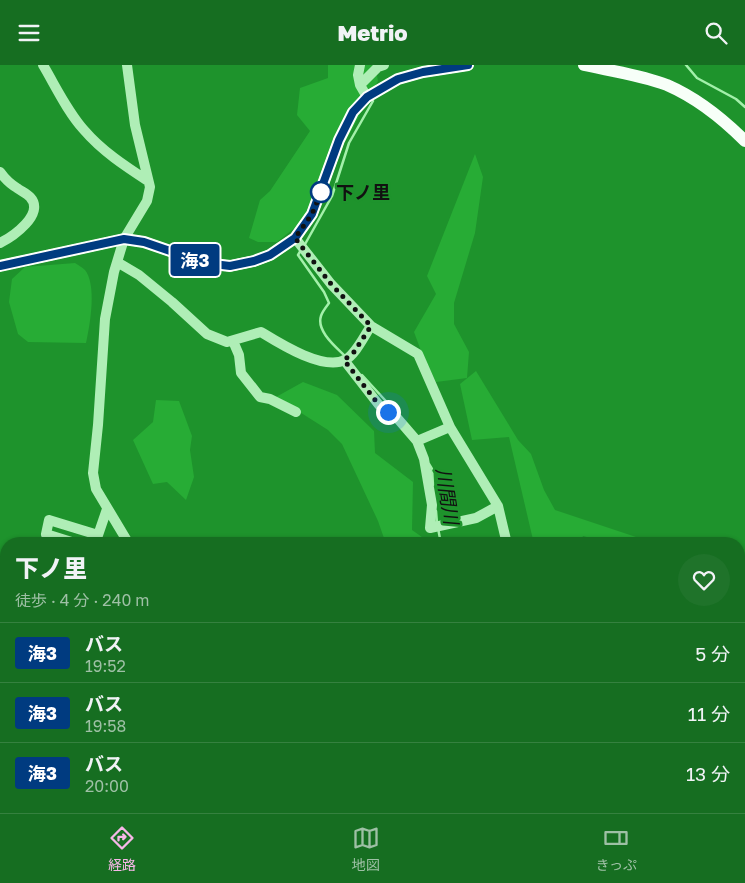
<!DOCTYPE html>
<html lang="ja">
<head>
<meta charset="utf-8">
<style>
	body { margin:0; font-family:"Golos Text","Noto Sans JP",sans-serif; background:#1f732a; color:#f1f3f6; height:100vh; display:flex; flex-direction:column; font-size:19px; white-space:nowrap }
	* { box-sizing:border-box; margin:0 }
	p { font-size:16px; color:#9ec0a5 }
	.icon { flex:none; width:28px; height:28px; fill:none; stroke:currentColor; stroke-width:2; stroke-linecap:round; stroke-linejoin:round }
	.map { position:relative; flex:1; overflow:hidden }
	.drawer { position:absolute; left:0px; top:472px; width:745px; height:276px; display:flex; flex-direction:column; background:#166e21; border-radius:20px 20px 0 0; box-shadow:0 1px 4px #0004 }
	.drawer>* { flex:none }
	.badge { padding:0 10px; border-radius:4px; font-size:18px; line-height:32px }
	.you { position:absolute; width:25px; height:25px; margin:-12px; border:4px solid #fff; border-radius:50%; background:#1a73e8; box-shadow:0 0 0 8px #1a73e833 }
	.map>.badge { position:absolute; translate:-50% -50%; box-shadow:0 0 0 2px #fff }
	.round { display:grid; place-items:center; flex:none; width:52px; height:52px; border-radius:26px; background:#1f732a }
	.summary { display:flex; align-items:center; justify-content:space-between; height:85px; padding:0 15px }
	h1 { font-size:24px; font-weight:800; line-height:38px }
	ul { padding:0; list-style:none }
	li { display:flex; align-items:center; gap:15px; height:60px; padding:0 15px; border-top:1px solid #35813f }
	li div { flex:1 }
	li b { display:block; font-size:19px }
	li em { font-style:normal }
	li .badge { min-width:55px; font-weight:700; text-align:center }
	header { display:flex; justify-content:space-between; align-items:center; height:65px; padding:0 15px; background:#166e21; font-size:22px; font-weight:800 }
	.menu { display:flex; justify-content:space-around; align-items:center; height:70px; border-top:1px solid #35813f; background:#166e21; font-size:14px; color:#9ec0a5 }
	.menu a { display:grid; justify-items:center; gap:2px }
	.menu .on { color:#f6b8e8 }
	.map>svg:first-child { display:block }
</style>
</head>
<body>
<header><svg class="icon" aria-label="menu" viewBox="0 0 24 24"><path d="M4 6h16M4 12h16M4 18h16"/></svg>Metrio<svg class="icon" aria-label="search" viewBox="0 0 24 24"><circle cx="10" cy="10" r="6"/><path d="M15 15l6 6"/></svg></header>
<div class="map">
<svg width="745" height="748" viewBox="0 0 745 748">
	<rect width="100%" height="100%" fill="#1e932c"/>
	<path fill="#27ac35" d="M328 0H375L378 16 302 157 277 177H258L249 173 260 135 270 126 310 66 297 50 300 23 328 13Z
		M475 89 483 112 475 168 454 238V259L469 287 467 313 436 317 421 286 414 267 436 229 427 211Z
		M75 198C78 200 82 202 85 205 97 220 90 260 86 278L28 277 18 269 9 237 12 214 25 202Z
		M476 306 518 375 531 389 544 425 555 445 639 473 637 479H611L583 471 580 479H534L509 372 472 375 460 319Z
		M303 317 337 330 374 366 375 388 413 417 412 465 432 479H386L378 456 342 379 328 365 276 332Z
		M156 335 179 336 192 371 190 385 194 412 186 435 167 417 153 419 133 375 153 357Z"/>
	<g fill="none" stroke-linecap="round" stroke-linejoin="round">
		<path stroke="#a3f0aa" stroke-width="2.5" d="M686 0 697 13 736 34 745 42
			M304 181 332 131 349 78 373 36
			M301 185 298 190 324 227 329 238C326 242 322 247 321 251 316 266 336 282 345 291
			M362 310 395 346
			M429 399 432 404 433 420
			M436 446 437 458
			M438 463 441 479"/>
		<path stroke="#afeeb6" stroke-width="10" d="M43 0C56 22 67 46 84 65 102 86 125 101 148 116
			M127 0 135 60 150 122 147 136 124 174 114 207 105 254 98 360 93 408 96 424 129 479
			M360 20 358 10 360 0
			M367 32 360 20 378 2 384 0
			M0 107C5 114 10 119 17 123 21 126 27 129 30 132 46 149 12 172 0 178
			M295 173 331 219 371 261 418 289 450 362 498 441 507 479
			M117 197 139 210 172 237 207 269 227 277 261 267C279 278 323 306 345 295 356 289 364 271 371 261
			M233 276 239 290 241 308 260 332 270 334 296 347
			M344 295 379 340 398 354 417 376 424 394 432 440 430 463 476 453 498 441
			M417 376 450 362
			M78 479 46 469 49 455 98 470
			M95 479 107 444
			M71 742 72 748
			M397 742 401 745 411 744 413 742
			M447 742 457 746 470 742
			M620 742 625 748
			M104 748 120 742
			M497 748 499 742
			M565 748V742"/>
		<path stroke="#f7fff8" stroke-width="12" d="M584 0C612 6 641 10 667 20 697 33 722 53 745 76
			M0 201 124 174 144 177 205 198 230 201 254 196 270 190 295 173 312 149 339 75 353 47 367 32 398 14 423 7 468 0"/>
	</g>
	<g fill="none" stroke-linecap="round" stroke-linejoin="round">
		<defs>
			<path id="line" d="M0 201 124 174 144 177 205 198 230 201 254 196 270 190 295 173 312 149 339 75 353 47 367 32 398 14 423 7 468 0"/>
		</defs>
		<use href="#line" stroke="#fff" stroke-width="11"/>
		<use href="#line" stroke="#003b80" stroke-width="8"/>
		<path stroke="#111" stroke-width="5" stroke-dasharray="0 9" d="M321 127 324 120 312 149 295 173 331 219 371 261 354 287 344 295 379 340 388 347"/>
	</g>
	<circle fill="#fff" stroke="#003b80" stroke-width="2.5" cx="321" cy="127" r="10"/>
	<g text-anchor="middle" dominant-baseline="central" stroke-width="5" stroke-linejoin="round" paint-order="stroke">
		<g font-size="18" font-weight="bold" fill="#111" stroke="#1e932c" text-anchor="start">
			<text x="336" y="127">下ノ里</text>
		</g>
		<g font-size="19" font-style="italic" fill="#111" stroke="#1e932c">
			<text transform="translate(448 431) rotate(81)">川間川</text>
		</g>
	</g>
</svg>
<div class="you" style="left:388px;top:347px"></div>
<b class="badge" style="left:195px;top:195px;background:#003b80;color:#fff">海3</b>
<section class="drawer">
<div class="summary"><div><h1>下ノ里</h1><p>徒歩 · 4 分 · 240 m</p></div><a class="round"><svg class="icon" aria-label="heart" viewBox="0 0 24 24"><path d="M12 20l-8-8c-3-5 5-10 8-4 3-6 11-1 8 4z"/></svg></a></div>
<ul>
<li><span class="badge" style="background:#003b80;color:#fff">海3</span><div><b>バス</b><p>19:52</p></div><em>5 分</em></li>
<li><span class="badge" style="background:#003b80;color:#fff">海3</span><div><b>バス</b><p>19:58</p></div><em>11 分</em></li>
<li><span class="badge" style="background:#003b80;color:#fff">海3</span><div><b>バス</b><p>20:00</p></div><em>13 分</em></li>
</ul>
</section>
</div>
<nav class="menu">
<a class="on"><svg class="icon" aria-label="directions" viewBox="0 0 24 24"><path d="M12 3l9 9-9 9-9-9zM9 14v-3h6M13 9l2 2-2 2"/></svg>経路</a>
<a><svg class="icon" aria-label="map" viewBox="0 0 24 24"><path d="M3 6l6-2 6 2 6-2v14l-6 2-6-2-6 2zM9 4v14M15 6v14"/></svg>地図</a>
<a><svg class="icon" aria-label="tickets" viewBox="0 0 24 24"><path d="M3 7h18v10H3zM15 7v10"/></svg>きっぷ</a>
</nav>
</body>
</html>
